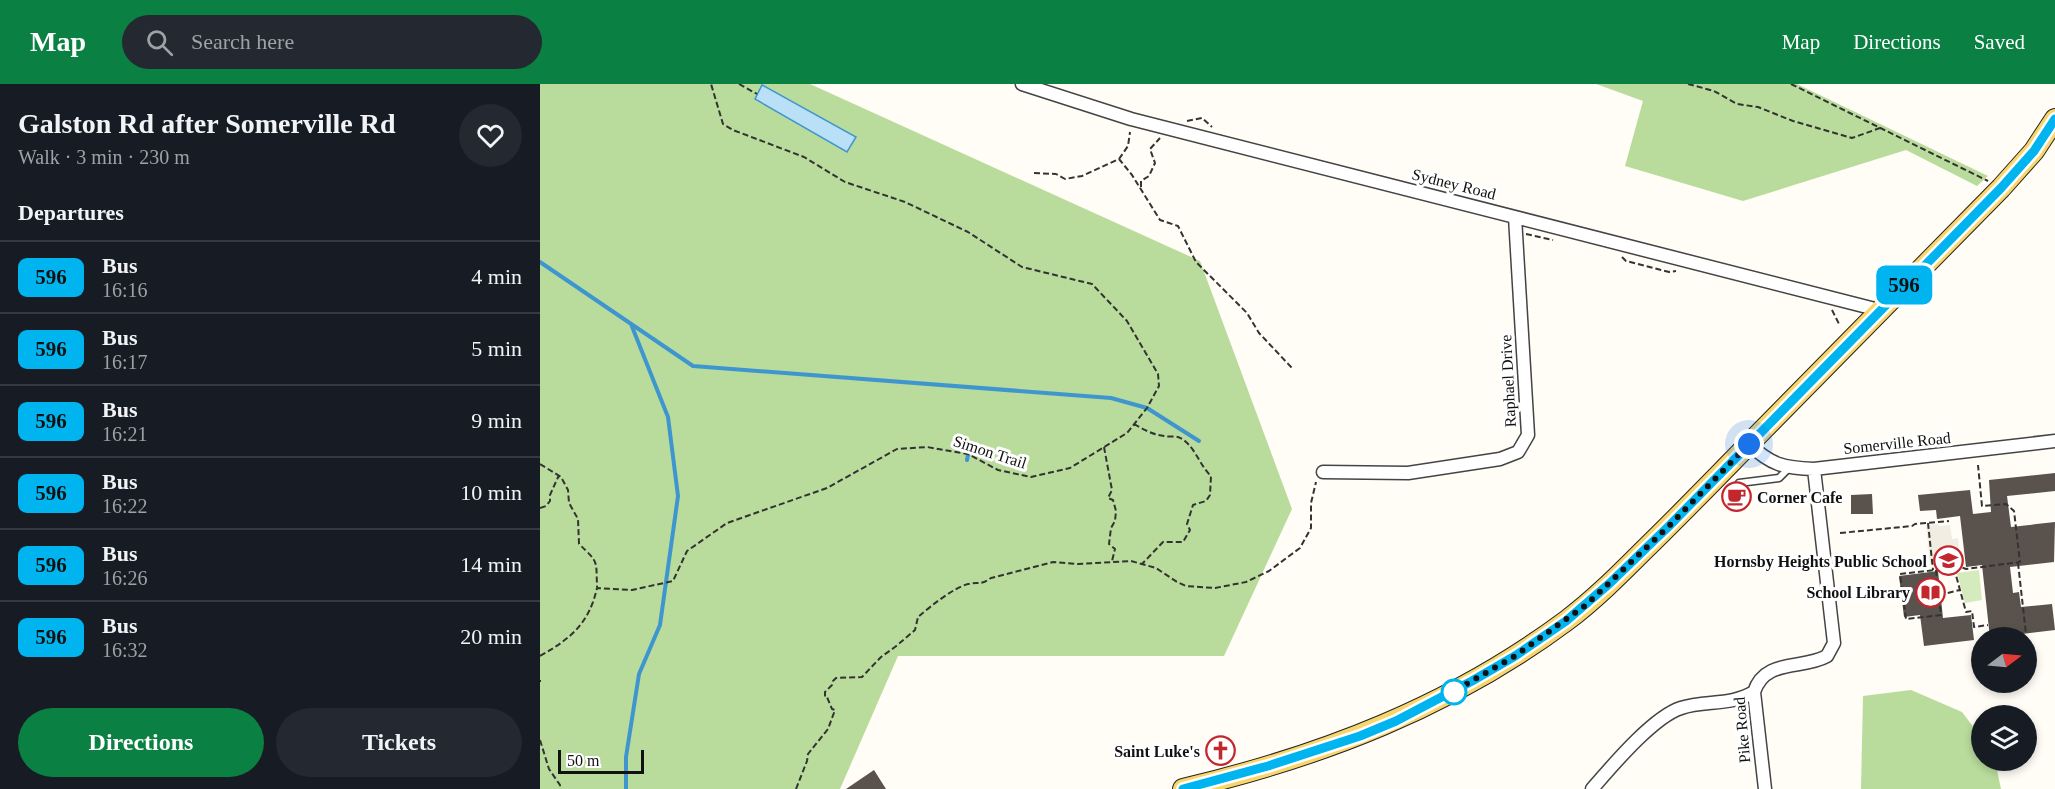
<!DOCTYPE html>
<html lang="en">
<head>
<meta charset="utf-8">
<style>
	body { margin:0; font-family:"Times New Roman",serif; background:#242831; color:#f1f3f6; height:100vh; display:flex; flex-direction:column; font-size:22px; white-space:nowrap }
	* { box-sizing:border-box; margin:0 }
	p { font-size:20px; color:#9ea1a6 }
	.icon { flex:none; width:33px; height:33px; fill:none; stroke:currentColor; stroke-width:2; stroke-linecap:round; stroke-linejoin:round }
	.map { position:relative; flex:1; overflow:hidden }
	.panel { display:flex; flex-direction:column; background:#171b24; width:540px }
	.panel>* { flex:none }
	.badge { padding:0 12px; border-radius:9px; font-size:21px; line-height:39px }
	.needle { width:39px; rotate:74deg }
	.buttons { position:absolute; left:1431px; top:543px; display:grid; gap:12px }
	.buttons a { display:grid; place-items:center; width:66px; height:66px; border-radius:50%; background:#171b24; box-shadow:0 3px 9px #0003; font-size:30px }
	.scale { position:absolute; left:18px; bottom:15px; width:86px; box-sizing:border-box; padding-left:6px; border:3px solid #111; border-top:0; font-size:16px; line-height:21px; white-space:nowrap; color:#111; -webkit-text-stroke:4px #fff; paint-order:stroke }
	.you { position:absolute; width:30px; height:30px; margin:-15px; border:4px solid #fff; border-radius:50%; background:#1a73e8; box-shadow:0 0 0 9px #1a73e833 }
	.map>.badge { position:absolute; translate:-50% -50%; box-shadow:0 0 0 3px #fff }
	h2 { padding:0 18px; font-size:22px; line-height:54px }
	.round { display:grid; place-items:center; flex:none; width:63px; height:63px; border-radius:32px; background:#242831 }
	.head { display:flex; align-items:center; justify-content:space-between; height:102px; padding:0 18px }
	h1 { font-size:28px; font-weight:700; line-height:45px }
	.primary-button { display:flex; gap:12px; margin-top:auto; padding:12px 18px }
	.primary-button a { flex:1; height:69px; border-radius:36px; background:#0b8043; color:#fff; font-size:24px; font-weight:700; line-height:69px; text-align:center }
	.primary-button a+a { background:#242831; color:#f1f3f6 }
	ul { padding:0; list-style:none }
	li { display:flex; align-items:center; gap:18px; height:72px; padding:0 18px; border-top:2px solid #363941 }
	li div { flex:1 }
	li b { display:block; font-size:22px }
	li em { font-style:normal }
	li .badge { min-width:66px; font-weight:700; text-align:center }
	header { display:flex; align-items:center; gap:36px; box-sizing:border-box; height:84px; padding:0 30px; background:#0b8043; color:#fff }
	header strong { font-size:28px }
	nav { display:flex; gap:33px; margin-inline-start:auto; font-size:21px }
	.search { width:420px; height:54px; background:#242831; display:flex; align-items:center; gap:15px; box-sizing:border-box; padding:0 21px; border-radius:33px; color:#9ea1a6; font-size:22px }
	main { display:flex; flex:1; min-height:0 }
	.map>svg:first-child { display:block }
</style>
</head>
<body>
<header>
<strong>Map</strong>
<div class="search"><svg class="icon" aria-label="search" viewBox="0 0 24 24"><circle cx="10" cy="10" r="6"/><path d="M15 15l6 6"/></svg>Search here</div>
<nav><a>Map</a><a>Directions</a><a>Saved</a></nav>
</header>
<main>
<section class="panel">
<div class="head"><div><h1>Galston Rd after Somerville Rd</h1><p>Walk · 3 min · 230 m</p></div><a class="round"><svg class="icon" aria-label="heart" viewBox="0 0 24 24"><path d="M12 20l-8-8c-3-5 5-10 8-4 3-6 11-1 8 4z"/></svg></a></div>
<h2>Departures</h2>
<ul>
<li><span class="badge" style="background:#00b5ef;color:#111">596</span><div><b>Bus</b><p>16:16</p></div><em>4 min</em></li>
<li><span class="badge" style="background:#00b5ef;color:#111">596</span><div><b>Bus</b><p>16:17</p></div><em>5 min</em></li>
<li><span class="badge" style="background:#00b5ef;color:#111">596</span><div><b>Bus</b><p>16:21</p></div><em>9 min</em></li>
<li><span class="badge" style="background:#00b5ef;color:#111">596</span><div><b>Bus</b><p>16:22</p></div><em>10 min</em></li>
<li><span class="badge" style="background:#00b5ef;color:#111">596</span><div><b>Bus</b><p>16:26</p></div><em>14 min</em></li>
<li><span class="badge" style="background:#00b5ef;color:#111">596</span><div><b>Bus</b><p>16:32</p></div><em>20 min</em></li>
</ul>
<div class="primary-button"><a>Directions</a><a>Tickets</a></div>
</section>
<div class="map">
<svg width="1515" height="705" viewBox="0 0 1515 705">
	<rect width="100%" height="100%" fill="#fffdf5"/>
	<path fill="#d5ebbd" d="M1439 486 1442 516 1425 519 1417 489Z"/>
	<path fill="#b9dc9c" d="M0 0H270L660 177 752 425 684 572H358L300 705H0Z
		M1056 0H1257L1448 92 1437 102 1366 66 1203 117 1085 82 1103 17Z
		M1371 606 1422 628 1441 653 1442 676 1455 677 1461 705H1321L1323 612Z"/>
	<path fill="#f1ede2" d="M1398 440V442L1410 441 1412 455 1418 454 1420 477 1390 480 1386 441Z"/>
	<path fill="#b9e0f7" stroke="#3f96cf" stroke-width="1.5" d="M222 1 316 53 307 68 215 15Z"/>
	<g fill="none" stroke-linecap="round" stroke-linejoin="round">
		<path stroke="#3f96cf" stroke-width="4" d="M0 178 153 282 571 314 607 324 659 357
			M427 376 428 371
			M86 705V673L99 590 120 541 138 412 128 333 91 240"/>
	</g>
	<path fill="#5a524d" d="M1515 389V407L1467 412 1471 443 1515 438 1514 478 1470 483 1473 509 1479 508 1481 523 1512 520 1515 546 1450 554 1442 481 1426 483 1420 432 1397 435 1396 426 1380 427 1378 411 1430 406 1433 430 1451 428 1449 396Z
		M1332 410 1333 430H1311V411Z
		M1398 487 1403 534 1431 531 1434 556 1384 562 1380 531 1364 533 1359 492Z
		M334 686 346 705H306Z"/>
	<g fill="none" stroke-linecap="round" stroke-linejoin="round">
		<defs>
			<path id="lane" d="M1199 399 1239 394 1249 384"/>
			<path id="street" d="M482 0 591 35 1339 226
				M1209 360C1231 381 1244 384 1274 385L1515 357
				M783 388 868 389 960 375 978 368 988 351 975 133
				M1052 705C1072 682 1113 633 1141 624 1165 616 1191 622 1214 608
				M1225 705 1214 608C1225 574 1262 586 1287 572L1294 559 1274 385"/>
			<path id="primary" d="M643 705C782 672 910 623 1026 537 1054 516 1079 491 1103 467 1139 432 1174 396 1209 360 1293 274 1377 189 1461 104L1494 67 1515 35"/>
		</defs>
		<use href="#lane" stroke="#444" stroke-width="9"/>
		<use href="#street" stroke="#444" stroke-width="15"/>
		<use href="#primary" stroke="#222" stroke-width="22"/>
		<path stroke="#333" stroke-width="2" stroke-dasharray="6 3" stroke-linecap="butt" d="M199 0 217 10
			M1148 0 1174 7 1197 20 1218 23 1253 37 1312 54 1340 44
			M1251 0 1448 97
			M647 37 662 34 672 43
			M579 75 588 62 590 48
			M494 89 516 90 525 95 542 92 579 75 592 91 620 136 638 142 656 178 707 229 719 249 752 284
			M601 103V97L609 92 615 79 610 65 620 54
			M986 150 1013 156
			M1082 173 1086 177 1129 188 1136 187
			M1292 226 1299 240
			M594 340C603 345 613 351 624 352 628 353 634 352 638 353 654 359 659 381 671 392L670 411 666 417 653 421 647 440 650 446 643 458H623L602 480
			M564 363 572 406 568 414 573 416 576 427 575 437 571 444 569 460 575 465 572 477
			M0 380 21 393 28 406 29 419 38 435 39 460C59 479 56 476 57 503
			M0 424 6 422 10 417V411L19 391
			M1388 439 1393 486
			M1300 449 1372 442 1375 440 1409 437
			M1478 479 1486 550
			M1414 484 1426 528 1432 527 1434 543 1448 541
			M1396 486 1401 531 1366 535 1360 490 1421 483 1426 485 1480 478 1474 427 1466 420 1442 422 1438 381
			M1399 511 1420 506
			M0 572C30 555 49 540 57 504L92 506 133 497 147 467 187 439 287 404 357 365 387 363 428 370 458 386 491 393 530 384 587 349 607 324 619 302 618 290 587 237 552 200 482 183 428 148 365 118 305 98 264 73 193 46 183 40 171 0
			M0 596V598
			M0 656 9 685 20 701V705
			M256 705 267 677 268 670 288 645 295 626 292 625 287 613H285V608L292 601 293 597 296 594 322 593 341 573 355 563 375 546 378 533C391 522 413 504 428 500 439 498 441 501 451 494L513 478 538 480 591 477 616 484 637 498 646 502 675 504 706 498 729 487 760 464 771 444V419L776 398"/>
		<use href="#lane" stroke="#fff" stroke-width="6"/>
		<use href="#street" stroke="#fff" stroke-width="12"/>
		<use href="#primary" stroke="#f9d66b" stroke-width="20"/>
	</g>
	<g fill="none" stroke-linecap="round" stroke-linejoin="round">
		<defs>
			<path id="line" d="M643 705 728 682 820 652 856 637 932 597 975 572 1026 537 1070 499 1129 442 1461 104 1494 67 1515 35"/>
		</defs>
		<use href="#line" stroke="#fff" stroke-width="14"/>
		<use href="#line" stroke="#00b5ef" stroke-width="9"/>
		<path stroke="#111" stroke-width="6" stroke-dasharray="0 10.8" d="M914 608 911 609 975 572 1046 521 1129 442 1209 360"/>
	</g>
	<defs>
		<symbol id="cafe-ring" viewBox="-11 -11 22 22"><circle r="9.5" fill="#fff" stroke="#c4262e" stroke-width="1.5"/><path d="M-5.5-4.5H6V0H3Q3 3.5 0 3.5H-2.5Q-5.5 3.5-5.5 0ZM3-3.2v2h1.7v-2ZM-6 4.5H4V6H-6Z" fill="#c4262e"/></symbol>
		<symbol id="school-ring" viewBox="-11 -11 22 22"><circle r="9.5" fill="#fff" stroke="#c4262e" stroke-width="1.5"/><path d="M0-5L7-2L0 1L-7-2ZM-4 1L0 2.5L4 1V4Q0 6-4 4Z" fill="#c4262e"/></symbol>
		<symbol id="library-ring" viewBox="-11 -11 22 22"><circle r="9.5" fill="#fff" stroke="#c4262e" stroke-width="1.5"/><path d="M-6-4Q-3-5.5-.7-3.5V5Q-3 3-6 4ZM6-4Q3-5.5 .7-3.5V5Q3 3 6 4Z" fill="#c4262e"/></symbol>
		<symbol id="church-ring" viewBox="-11 -11 22 22"><circle r="9.5" fill="#fff" stroke="#c4262e" stroke-width="1.5"/><path d="M-1.2-6h2.4v3.5h3.3v2.4h-3.3V6h-2.4V-.1h-3.3v-2.4h3.3Z" fill="#c4262e"/></symbol>
	</defs>
	<g fill-rule="evenodd">
		<use href="#cafe-ring" x="1180" y="396" width="33" height="33"/>
		<use href="#school-ring" x="1392" y="460" width="33" height="33"/>
		<use href="#library-ring" x="1374" y="492" width="33" height="33"/>
		<use href="#church-ring" x="664" y="650" width="33" height="33"/>
	</g>
	<circle fill="#fff" stroke="#00b5ef" stroke-width="3" cx="914" cy="608" r="12"/>
	<g text-anchor="middle" dominant-baseline="central" stroke-width="6" stroke-linejoin="round" paint-order="stroke">
		<g font-size="16" fill="#111" stroke="#fff">
			<text transform="translate(914 100) rotate(14)">Sydney Road</text>
			<text transform="translate(968 297) rotate(-93)">Raphael Drive</text>
			<text transform="translate(1357 359) rotate(-6)">Somerville Road</text>
			<text transform="translate(450 368) rotate(18)">Simon Trail</text>
			<text transform="translate(1202 646) rotate(-95)">Pike Road</text>
		</g>
		<g font-size="16" font-weight="bold" fill="#111" stroke="#fff" text-anchor="end">
			<text x="1217" y="413" text-anchor="start">Corner Cafe</text>
			<text x="1387" y="477">Hornsby Heights Public School</text>
			<text x="1370" y="508">School Library</text>
			<text x="660" y="667">Saint Luke's</text>
		</g>
	</g>
</svg>
<div class="buttons">
<a><svg class="needle" viewBox="-14 -14 28 28"><path d="M0-13l5 13h-10z" fill="#e53935"/><path d="M0 13l5-13h-10z" fill="#9ea1a6"/></svg></a>
<a><svg class="icon" aria-label="layers" viewBox="0 0 24 24"><path d="M12 4l9 5-9 5-9-5zM3 14l9 5 9-5"/></svg></a>
</div>
<div class="scale">50 m</div>
<div class="you" style="left:1209px;top:360px"></div>
<b class="badge" style="left:1364px;top:201px;background:#00b5ef;color:#111">596</b>
</div>
</main>
</body>
</html>
